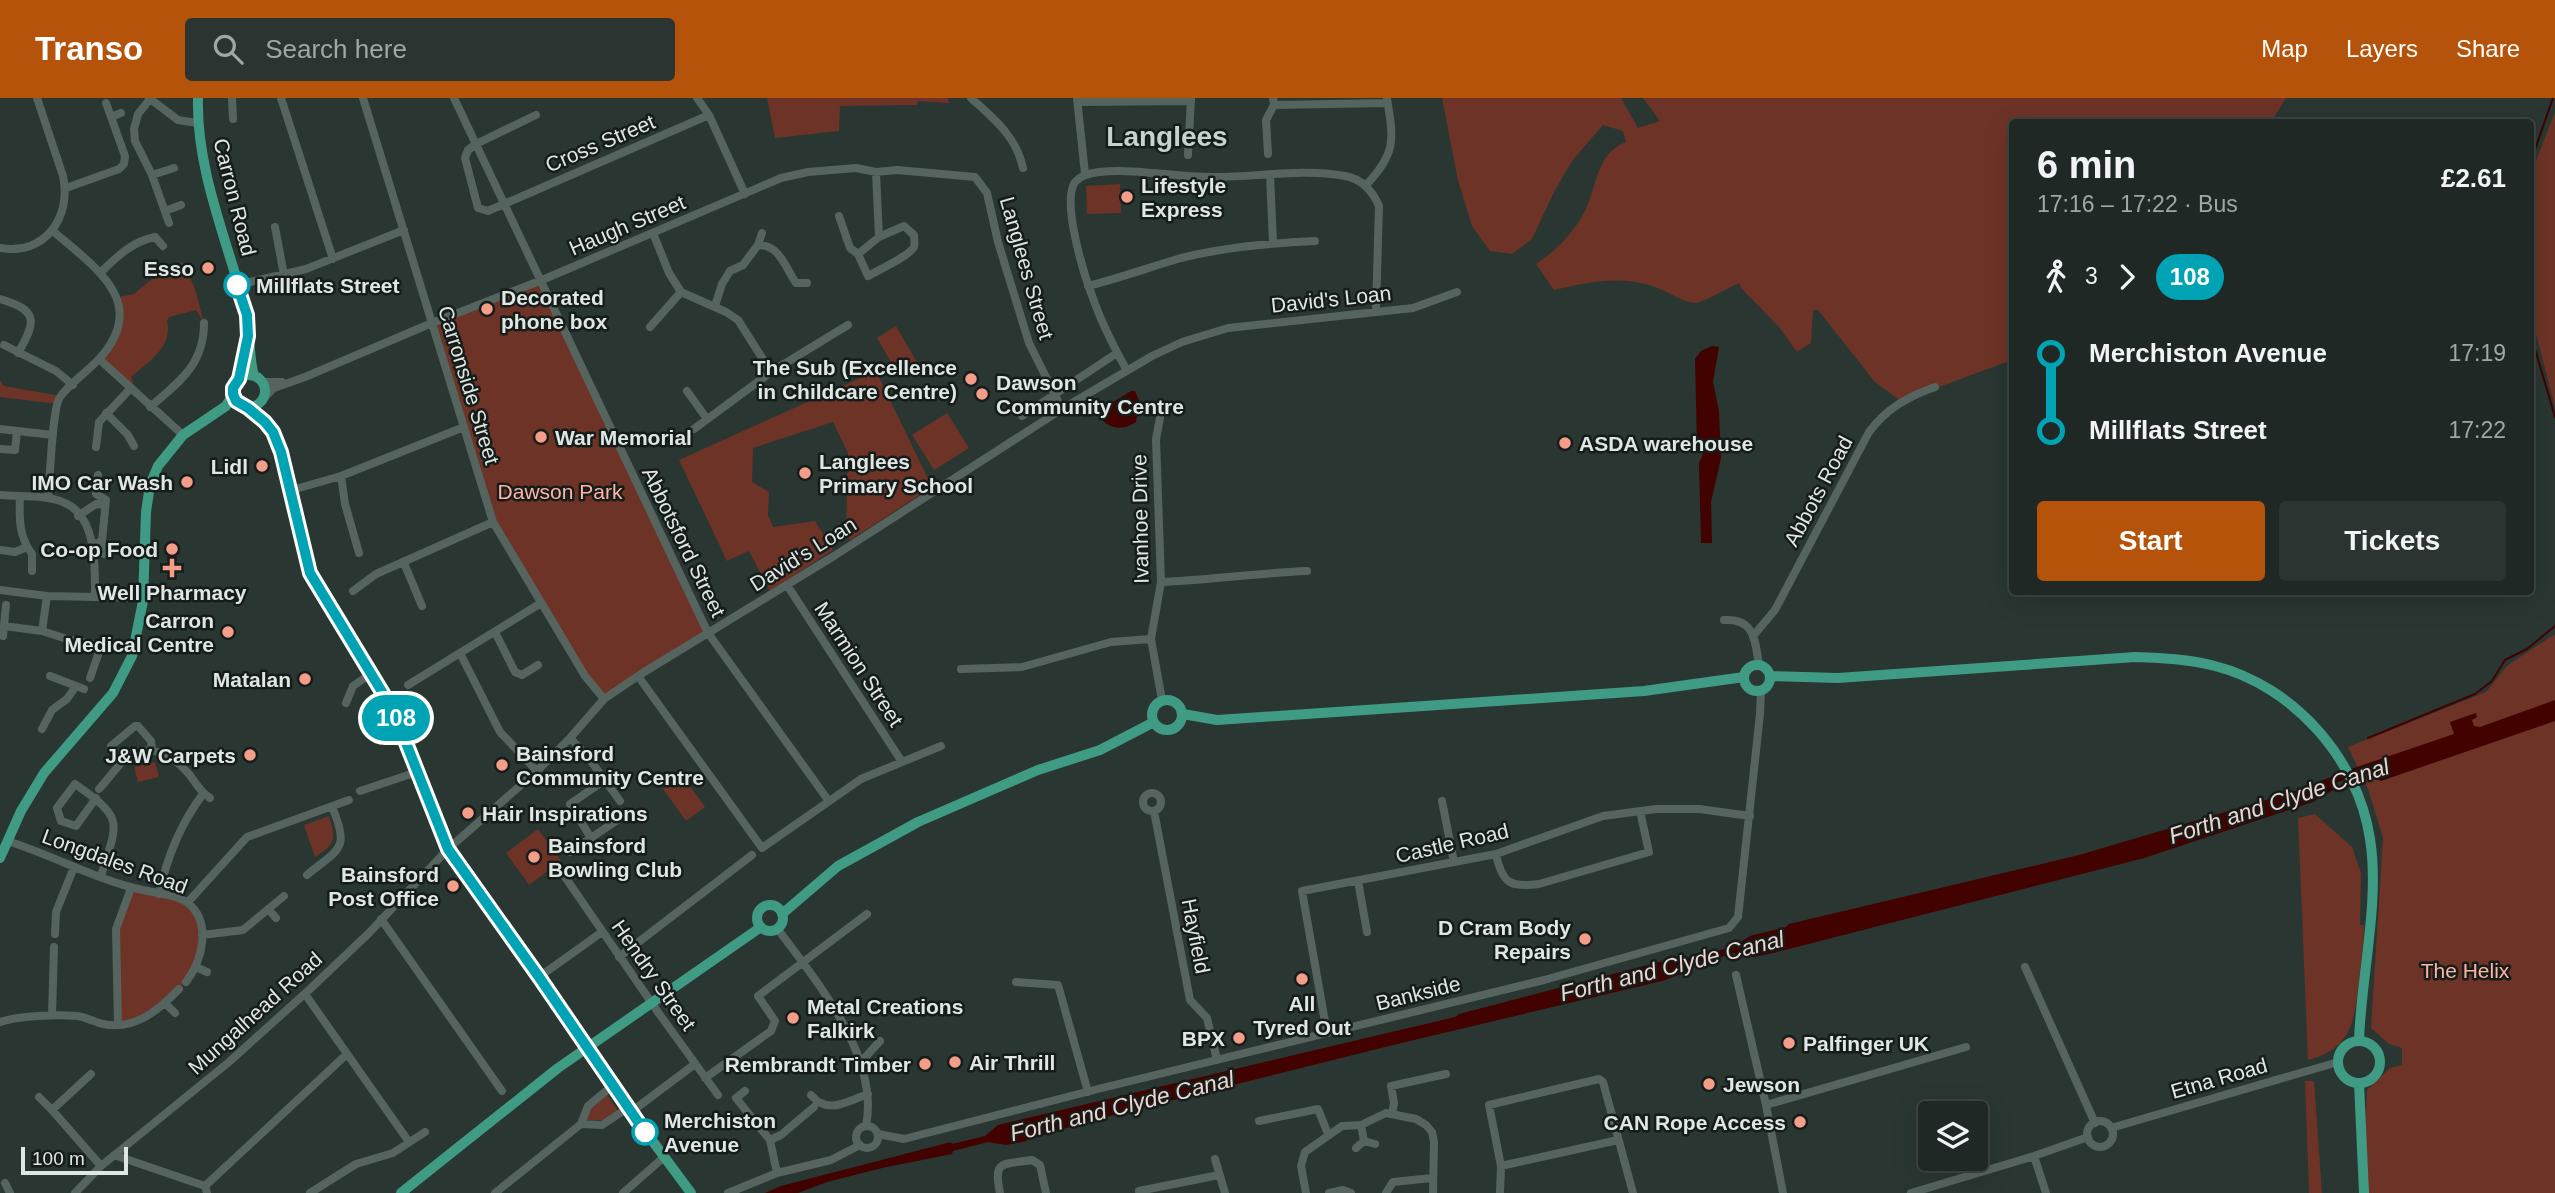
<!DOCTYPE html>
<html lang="en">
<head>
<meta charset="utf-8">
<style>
	body { margin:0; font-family:Arial,sans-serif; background:#2c3432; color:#f1f3f6; height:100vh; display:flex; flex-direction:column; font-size:26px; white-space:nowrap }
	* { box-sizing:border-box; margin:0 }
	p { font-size:23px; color:#a1a6a7 }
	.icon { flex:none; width:38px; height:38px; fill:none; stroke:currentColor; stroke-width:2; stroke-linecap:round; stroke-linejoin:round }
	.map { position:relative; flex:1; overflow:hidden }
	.details { position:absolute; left:2009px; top:21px; width:525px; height:476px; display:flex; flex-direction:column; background:#1f2825; border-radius:7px; box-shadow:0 7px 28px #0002,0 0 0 2px #3c4442 }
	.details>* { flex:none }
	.badge { padding:0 14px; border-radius:23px; font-size:24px; line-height:46px }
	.fabs { position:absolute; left:1918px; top:1003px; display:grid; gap:14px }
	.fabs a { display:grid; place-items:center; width:70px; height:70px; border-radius:7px; background:#1f2825; box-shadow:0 7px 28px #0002,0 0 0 2px #3c4442; font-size:35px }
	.scale { position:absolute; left:21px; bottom:18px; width:107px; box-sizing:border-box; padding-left:7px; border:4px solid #dfe7e4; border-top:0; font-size:19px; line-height:24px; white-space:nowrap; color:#dfe7e4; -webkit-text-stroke:5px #161c1a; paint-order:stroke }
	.map>.badge { position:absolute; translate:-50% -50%; box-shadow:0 0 0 4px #fff }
	.legs { display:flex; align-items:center; gap:10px; height:77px; padding:0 28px; font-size:23px }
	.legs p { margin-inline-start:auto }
	.headline { display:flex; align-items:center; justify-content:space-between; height:119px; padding:0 28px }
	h1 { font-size:38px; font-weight:700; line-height:52px }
	.primary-button { display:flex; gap:14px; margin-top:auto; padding:14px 28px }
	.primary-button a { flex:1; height:80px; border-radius:7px; background:#b45309; color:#fff; font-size:28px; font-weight:700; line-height:80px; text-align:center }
	.primary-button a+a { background:#2c3432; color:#f1f3f6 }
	ul { padding:0 28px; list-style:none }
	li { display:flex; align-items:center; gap:24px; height:77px; font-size:26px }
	li i { display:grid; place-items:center; width:10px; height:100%; margin:0 9px; background:currentColor }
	li i::after { content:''; width:18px; height:18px; margin:-9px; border:5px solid; border-radius:50%; background:#1f2825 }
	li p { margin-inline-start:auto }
	li:first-child i { background:linear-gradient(#0000 50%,currentColor 0) }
	li:last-child i { background:linear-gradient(currentColor 50%,#0000 0) }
	header { display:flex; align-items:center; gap:42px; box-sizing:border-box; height:98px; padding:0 35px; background:#b45309; color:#fff }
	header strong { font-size:33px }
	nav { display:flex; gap:38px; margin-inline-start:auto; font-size:24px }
	.search { width:490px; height:63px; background:#2c3432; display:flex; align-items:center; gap:18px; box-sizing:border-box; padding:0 24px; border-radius:7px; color:#a1a6a7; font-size:26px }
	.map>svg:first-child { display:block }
</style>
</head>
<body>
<header>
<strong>Transo</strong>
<div class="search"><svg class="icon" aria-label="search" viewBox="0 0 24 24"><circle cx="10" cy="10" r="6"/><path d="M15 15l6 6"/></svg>Search here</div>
<nav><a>Map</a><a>Layers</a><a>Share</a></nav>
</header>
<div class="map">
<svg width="2555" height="1095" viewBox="0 0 2555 1095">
	<rect width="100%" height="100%" fill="#293631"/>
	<path fill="#6e3327" d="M767 0H948L949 5 918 3 917 7 840 8 839 33 775 40Z
		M1442 0H1621L1638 30 1660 23 1643 0H2286L2271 24H2012V262L1901 303 1875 284 1818 212H1813L1811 245 1797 254 1779 229 1741 190 1739 185C1730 189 1702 205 1695 205 1682 204 1667 193 1655 189 1619 177 1589 184 1554 192L1536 166C1555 154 1575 133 1585 113 1597 89 1596 55 1626 44L1623 33 1603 27 1572 63 1554 94 1532 141 1512 156 1490 153 1472 128 1458 82Z
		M2555 14V309L2531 217 2530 78Z
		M1120 86 1121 115 1087 116 1086 88Z
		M183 164 195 191 204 225 196 212 169 219 167 223C173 249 149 263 131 279L133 284 130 291 99 261 116 234 118 199 134 196 148 184Z
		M534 188H539L708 535 604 601 585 578 493 424 432 225Z
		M896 228 918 266 899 278 877 240Z
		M876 273 932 389 850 442 846 436 848 355 833 324 753 350 752 384 769 394 768 417 773 429 815 423 833 452 770 493 749 453 727 463 679 362Z
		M0 282 4 288 61 298 58 306 0 299Z
		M947 315 969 350 934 372 912 337Z
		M2555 536V1095H2364L2363 1064 2367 992 2390 970 2402 967V950L2389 946 2371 930 2383 740 2368 691 2348 649 2486 594 2508 567Z
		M155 664 159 679 138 684 134 669Z
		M682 677 705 709 686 723 663 691Z
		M2315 716 2352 749 2361 775 2360 827H2364C2364 846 2361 864 2359 882 2355 921 2352 951 2308 962L2298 720Z
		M329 718C336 741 336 746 315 759L304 727Z
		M538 731 561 763 529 787 506 755Z
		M131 790 188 804 198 818 202 848 186 884 165 905 144 919 118 927 116 831Z
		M2305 983H2314L2322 1095H2309Z
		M607 997 618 1013 604 1022H587L586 1019 592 1009Z"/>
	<path fill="#410200" d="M1712 248 1719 249 1713 284 1719 313 1721 360 1711 404 1712 445H1701L1699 365 1703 356 1697 346 1695 261 1701 253Z
		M1131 293H1135L1140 305 1136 324C1121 334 1107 331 1098 316L1100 312Z
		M2555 602V623L2381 683 2366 676 2338 684 2333 692 2313 704 2144 760 1773 855 1754 859 1734 855 1692 867V872L1662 883 1389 948 1082 1025 1022 1044 1006 1047 988 1044 953 1053 952 1056 882 1070 827 1084 798 1095H765L781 1088 951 1044 952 1046 985 1038 998 1027 1455 919 1459 916 1663 863 1671 864 1733 849 1750 838 1786 829 1789 826 2079 757 2290 695 2354 670 2454 636 2450 624 2476 615 2477 619 2472 622 2474 628 2480 629Z"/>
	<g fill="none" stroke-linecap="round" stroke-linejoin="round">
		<path stroke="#410200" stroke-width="2" d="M2530 66 2553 0
			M2530 234 2555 319
			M2368 640 2475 596 2492 583 2505 562 2527 551 2555 528"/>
		<path stroke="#56645f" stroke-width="8" d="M149 0 178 22 197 25
			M232 0 233 21
			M281 0 333 161
			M363 0 493 424 585 578 604 601
			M454 0 708 535 828 702
			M697 0 709 17 745 96
			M971 0C994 21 1016 38 1023 70
			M1077 0 1085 76
			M150 1 138 16 134 31 135 43 152 77 169 125
			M1078 4 1191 3
			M1274 7 1387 5
			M536 17 476 46 468 52 465 60 478 110 488 113 709 17
			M111 19 121 15
			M1188 43 1203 44
			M1268 56 1266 22 1274 7 1273 0
			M1188 57 1191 0
			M876 74 879 139 858 156 868 178C878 172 908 159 914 149 915 146 914 141 914 137L904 128 879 139
			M1270 76 1273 145
			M152 77 174 70
			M1366 87C1396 56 1394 42 1387 1
			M66 90 119 71 124 66 125 58 106 5
			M165 113 181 107
			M839 118 850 150 858 156
			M275 129 284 177
			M653 135 669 175 681 194 726 214 738 222 771 274
			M758 147 762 135
			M0 150C45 158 72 119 63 78L37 0
			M101 174C118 158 131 144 155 139L163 148
			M237 187 306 171 404 132
			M1088 188C1120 180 1150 169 1181 160 1225 149 1270 145 1315 143
			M0 201C39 212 36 224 18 255
			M715 208 722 186 730 173 743 167 758 147C780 147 785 169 796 185H807
			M650 229 681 194
			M4 247 56 273 73 287
			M99 261 183 337
			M1126 271C1114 249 1102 226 1094 203 1085 180 1061 105 1075 84 1081 77 1090 75 1099 74 1139 70 1177 80 1216 79 1258 79 1303 70 1345 78 1362 81 1372 92 1379 108L1376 212
			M263 284H282
			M687 293 707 321
			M265 299 274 290 305 279 432 225 542 182 781 80 808 74 856 70 876 74 897 72 975 79 987 95 998 144 1029 245 1062 311
			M150 309C179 284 204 267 204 225
			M106 315 128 337 134 348
			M1022 318 1117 255
			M1160 320 1156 341 1161 484 1151 541 1162 602
			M0 331 53 337
			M694 331 771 274 848 227
			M96 349 99 324 130 291
			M0 351 15 352 17 333
			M341 378 345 406 359 455
			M292 392 341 378 464 329
			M0 397C20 399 46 396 65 405 97 419 95 469 95 498
			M20 399C19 420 19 439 32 456V473
			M48 400C50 383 52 310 60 299 70 285 87 274 99 261 151 204 94 169 53 133
			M78 418 96 406 105 407
			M102 443 104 456
			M93 447 102 443 106 402 96 396 98 377
			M0 452 15 454 27 449
			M404 465 422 508
			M1161 484C1210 482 1258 475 1307 473
			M787 487 902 664
			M0 492 47 498 143 500
			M353 493 376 476 493 424
			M47 498 42 533 70 542 98 547V557L90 580
			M1724 522C1755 520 1755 543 1759 567
			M4 528 42 533
			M495 534 515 574 522 577 538 567
			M1754 537 1775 512 1869 334C1886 311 1907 299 1935 289
			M3 538 6 507
			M460 555 500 634 537 673
			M961 571 1022 569 1111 544 1151 541
			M50 578 84 591
			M638 578 762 750 861 681 941 648
			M408 587 541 505
			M346 605 353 588 372 575
			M42 631 52 612 67 601 76 588
			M570 640 588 659 620 703
			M123 663 111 648 135 628H138L151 643 152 651
			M99 691C105 685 123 661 128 658 151 644 173 658 189 676 196 685 200 694 210 700
			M360 693 417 674
			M1143 704a9 9 0 1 1 18 0a9 9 0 1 1-18 0Z
			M96 700 76 728 61 723 57 710 75 686C125 721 118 723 101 778
			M1442 703 1454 764
			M1154 713 1190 902 1207 920 1217 962
			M591 740 570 706 605 682
			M7 743C53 757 96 782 143 792 156 795 179 797 189 806 212 826 202 863 186 884
			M570 754 619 721
			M1496 756C1502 785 1510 790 1539 786L1649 754 1640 713
			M563 776 660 917 718 997
			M307 777C338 751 351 752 332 709
			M1358 783 1367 834
			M159 796C167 759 181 725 203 696
			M188 804 247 739 349 702
			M268 811 276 820
			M381 821 502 993
			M777 830C816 883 880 958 866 1028
			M55 836 56 814 74 769
			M202 837 243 832 284 798
			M619 859 752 757
			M196 869 207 874
			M2025 869 2095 1025
			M1736 877 1766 1007 1783 1095
			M539 879 602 834
			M1016 884 1058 887 1088 994
			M305 896 409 1044
			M165 905 175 915
			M52 917 54 849
			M0 924C17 918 58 916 77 918 86 919 94 924 103 926 134 933 159 912 179 891
			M118 927 116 831 131 790
			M1327 935 1302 793 1496 756 1603 718 1656 711H1699L1750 718
			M861 964 880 943
			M91 976 52 1012 101 1068
			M705 980 771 933 775 923 758 898 867 816
			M612 988 588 1008 581 1026 602 1027 628 1010
			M745 993 736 1000 770 1042 777 1075
			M811 997C828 1017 845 1004 868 996
			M39 999 52 1012
			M1766 1007 1966 949
			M631 1014 695 966
			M1392 1016 1394 1005 1391 988 1446 976
			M1259 1023 1318 1011 1328 1036
			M2087 1036a13 13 0 1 1 26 0a13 13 0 1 1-26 0Z
			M1361 1027 1364 1043 1375 1046
			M856 1039a11 11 0 1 1 22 0a11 11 0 1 1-22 0Z
			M2111 1030 2338 964
			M878 1036 904 1041 1098 991 1544 882 1729 830 1738 819 1760 616 1761 592
			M770 1042 781 1037 814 1009
			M1356 1050 1364 1043
			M114 1057 205 1088 207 1095
			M2034 1058 2046 1095
			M1215 1061 1225 1095
			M1501 1068 1618 1042
			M5 1085 10 1095
			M205 1088 347 956
			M1139 1093 1219 1077
			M75 1095 101 1068 229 964 310 891 368 836 448 751 537 673 570 640 604 601 641 576 834 458 1062 311 1152 258 1182 244 1228 230 1413 210 1457 194
			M310 1095 356 1066 393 1055 425 1034
			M495 1095 581 1026
			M623 1095 663 1060
			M728 1095 777 1075 831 1062 860 1047
			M1000 1095C993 1061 1002 1067 1032 1062L1040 1067 1046 1095
			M1306 1095 1301 1068 1305 1054 1342 1028 1361 1027 1386 1015 1416 1021 1426 1027 1432 1034 1434 1044 1433 1095
			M1329 1095 1343 1092 1351 1095
			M1386 1095 1393 1084 1432 1080
			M1500 1095 1501 1068 1489 1007 1599 981 1603 984 1633 1095
			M1911 1095 2034 1058 2088 1039"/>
		<path stroke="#3f9b84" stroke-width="10" d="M198 0C196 73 228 144 246 214 251 235 248 257 254 278
			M233 293a16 16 0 1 1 32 0a16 16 0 1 1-32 0Z
			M239 281 245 248
			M248 310 273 334 281 354 292 392 301 442 310 475 393 612 448 751 539 879 631 1014 691 1095
			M1744 580a13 13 0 1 1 26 0a13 13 0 1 1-26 0Z
			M1770 578 1838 580 2135 559C2162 560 2189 561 2215 568 2293 588 2358 660 2370 741 2380 804 2361 878 2359 943
			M1152 617a15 15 0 1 1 30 0a15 15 0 1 1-30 0Z
			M1183 616 1217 622 1644 593 1744 579
			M0 760 21 713 44 675 113 595 132 558 143 503 146 414 150 387 158 368 183 337 226 308 233 296
			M757 820a13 13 0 1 1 26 0a13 13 0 1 1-26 0Z
			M782 816 838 768 918 724 1038 672 1100 652 1154 624
			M2338 964a21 21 0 1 1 42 0a21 21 0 1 1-42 0Z
			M2359 985 2364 1095
			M401 1095 558 970 761 829"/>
	</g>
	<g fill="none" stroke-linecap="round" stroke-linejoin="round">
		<defs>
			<path id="line-1" d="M237 187 247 217 248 238 239 281 233 290V296L236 303 248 310 265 324 273 334 281 354 310 475 393 612 448 751 539 879 645 1034"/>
		</defs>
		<use href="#line-1" stroke="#fff" stroke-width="16"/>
		<use href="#line-1" stroke="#00a3b4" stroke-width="10"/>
	</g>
	<g fill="#f49e8a" stroke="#161c1a" stroke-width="2.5">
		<circle cx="1127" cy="99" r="7"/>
		<circle cx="208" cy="170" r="7"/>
		<circle cx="487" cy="211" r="7"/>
		<circle cx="971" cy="281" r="7"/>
		<circle cx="982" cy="296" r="7"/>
		<circle cx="541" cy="339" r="7"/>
		<circle cx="1565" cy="345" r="7"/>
		<circle cx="262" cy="368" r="7"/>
		<circle cx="805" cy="375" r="7"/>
		<circle cx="187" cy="384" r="7"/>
		<circle cx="172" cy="451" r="7"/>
		<path d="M168.5 459.5h7v7h7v7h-7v7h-7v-7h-7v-7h7z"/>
		<circle cx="228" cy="534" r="7"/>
		<circle cx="305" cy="581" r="7"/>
		<circle cx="250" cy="657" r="7"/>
		<circle cx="502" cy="667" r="7"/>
		<circle cx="468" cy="715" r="7"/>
		<circle cx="534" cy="759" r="7"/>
		<circle cx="453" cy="788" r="7"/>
		<circle cx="1585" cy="841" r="7"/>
		<circle cx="1302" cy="881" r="7"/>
		<circle cx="793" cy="920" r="7"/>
		<circle cx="1239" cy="940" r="7"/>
		<circle cx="1789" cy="945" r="7"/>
		<circle cx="955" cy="964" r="7"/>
		<circle cx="925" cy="966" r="7"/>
		<circle cx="1709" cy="986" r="7"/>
		<circle cx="1800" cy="1024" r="7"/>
	</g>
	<g fill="#fff" stroke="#00a3b4" stroke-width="3.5">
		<circle cx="237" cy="187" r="12"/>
		<circle cx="645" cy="1034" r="12"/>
	</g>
	<g text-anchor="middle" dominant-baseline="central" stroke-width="5" stroke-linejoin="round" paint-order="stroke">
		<g font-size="21" fill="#dfe7e4" stroke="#161c1a">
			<text transform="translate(600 45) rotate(-23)">Cross Street</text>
			<text transform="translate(235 99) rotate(76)">Carron Road</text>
			<text transform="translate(627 127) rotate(-23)">Haugh Street</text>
			<text transform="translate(1027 170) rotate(74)">Langlees Street</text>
			<text transform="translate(1331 201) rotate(-6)">David's Loan</text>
			<text transform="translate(469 287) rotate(73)">Carronside Street</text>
			<text transform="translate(1818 393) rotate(-62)">Abbots Road</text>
			<text transform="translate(1140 421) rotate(-91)">Ivanhoe Drive</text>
			<text transform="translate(684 444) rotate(64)">Abbotsford Street</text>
			<text transform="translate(803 456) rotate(-32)">David's Loan</text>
			<text transform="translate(859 566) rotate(57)">Marmion Street</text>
			<text transform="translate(1452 745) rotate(-13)">Castle Road</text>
			<text transform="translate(115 763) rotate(20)">Longdales Road</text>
			<text transform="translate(1196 838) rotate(79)">Hayfield</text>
			<text transform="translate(654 877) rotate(55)">Hendry Street</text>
			<text transform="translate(1418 895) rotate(-14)">Bankside</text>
			<text transform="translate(255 915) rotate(-42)">Mungalhead Road</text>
			<text transform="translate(2219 980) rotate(-16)">Etna Road</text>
		</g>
		<g font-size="21" font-weight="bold" fill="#dfe7e4" stroke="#161c1a" text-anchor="start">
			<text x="1141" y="87">Lifestyle<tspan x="1141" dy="24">Express</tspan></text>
			<text x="194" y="170" text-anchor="end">Esso</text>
			<text x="501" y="199">Decorated<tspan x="501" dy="24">phone box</tspan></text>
			<text x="957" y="269" text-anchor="end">The Sub (Excellence<tspan x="957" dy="24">in Childcare Centre)</tspan></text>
			<text x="996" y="284">Dawson<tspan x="996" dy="24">Community Centre</tspan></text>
			<text x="555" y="339">War Memorial</text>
			<text x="1579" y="345">ASDA warehouse</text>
			<text x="819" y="363">Langlees<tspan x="819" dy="24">Primary School</tspan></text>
			<text x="248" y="368" text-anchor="end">Lidl</text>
			<text x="173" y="384" text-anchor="end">IMO Car Wash</text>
			<text x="158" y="451" text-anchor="end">Co-op Food</text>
			<text x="172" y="494" text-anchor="middle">Well Pharmacy</text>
			<text x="214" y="522" text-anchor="end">Carron<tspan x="214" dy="24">Medical Centre</tspan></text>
			<text x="291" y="581" text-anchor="end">Matalan</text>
			<text x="516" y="655">Bainsford<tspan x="516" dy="24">Community Centre</tspan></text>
			<text x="236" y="657" text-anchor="end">J&amp;W Carpets</text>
			<text x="482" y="715">Hair Inspirations</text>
			<text x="548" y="747">Bainsford<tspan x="548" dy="24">Bowling Club</tspan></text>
			<text x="439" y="776" text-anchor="end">Bainsford<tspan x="439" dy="24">Post Office</tspan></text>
			<text x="1571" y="829" text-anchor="end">D Cram Body<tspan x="1571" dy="24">Repairs</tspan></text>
			<text x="1302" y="905" text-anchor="middle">All<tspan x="1302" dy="24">Tyred Out</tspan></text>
			<text x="807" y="908">Metal Creations<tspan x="807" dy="24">Falkirk</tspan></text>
			<text x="1225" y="940" text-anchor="end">BPX</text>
			<text x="1803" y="945">Palfinger UK</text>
			<text x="969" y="964">Air Thrill</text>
			<text x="911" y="966" text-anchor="end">Rembrandt Timber</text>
			<text x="1723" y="986">Jewson</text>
			<text x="1786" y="1024" text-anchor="end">CAN Rope Access</text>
		</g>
		<g font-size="21" font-weight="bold" fill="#dfe7e4" stroke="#161c1a" text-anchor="start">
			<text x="256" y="187">Millflats Street</text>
			<text x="664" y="1022">Merchiston<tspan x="664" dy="24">Avenue</tspan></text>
		</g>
		<g font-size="21" fill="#fdb4a4" stroke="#161c1a">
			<text x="560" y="393">Dawson Park</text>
			<text x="2465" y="872">The Helix</text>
		</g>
		<g font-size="23" font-style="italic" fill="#eed5cf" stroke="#161c1a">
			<text transform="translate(2279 703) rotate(-18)">Forth and Clyde Canal</text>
			<text transform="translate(1672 868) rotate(-14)">Forth and Clyde Canal</text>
			<text transform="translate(1122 1008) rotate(-14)">Forth and Clyde Canal</text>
		</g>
		<g font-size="28" font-weight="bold" fill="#c3d4ce" stroke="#161c1a">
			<text x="1167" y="38">Langlees</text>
		</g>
	</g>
</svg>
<div class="fabs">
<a><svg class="icon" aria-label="layers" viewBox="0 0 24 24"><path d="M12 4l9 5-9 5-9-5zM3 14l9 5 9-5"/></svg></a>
</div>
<div class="scale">100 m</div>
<b class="badge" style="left:396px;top:620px;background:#00a3b4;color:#fff">108</b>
<section class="details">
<div class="headline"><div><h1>6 min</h1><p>17:16 – 17:22 · Bus</p></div><b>£2.61</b></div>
<div class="legs"><svg class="icon" aria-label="walk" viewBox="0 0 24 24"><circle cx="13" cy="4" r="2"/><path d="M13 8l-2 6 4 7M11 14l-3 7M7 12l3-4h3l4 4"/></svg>3<svg class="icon" aria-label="forward" viewBox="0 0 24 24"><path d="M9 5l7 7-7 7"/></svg><b class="badge" style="background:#00a3b4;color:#fff">108</b></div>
<ul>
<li><i style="color:#00a3b4"></i><b>Merchiston Avenue</b><p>17:19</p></li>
<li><i style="color:#00a3b4"></i><b>Millflats Street</b><p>17:22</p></li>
</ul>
<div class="primary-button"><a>Start</a><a>Tickets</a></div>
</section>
</div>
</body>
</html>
